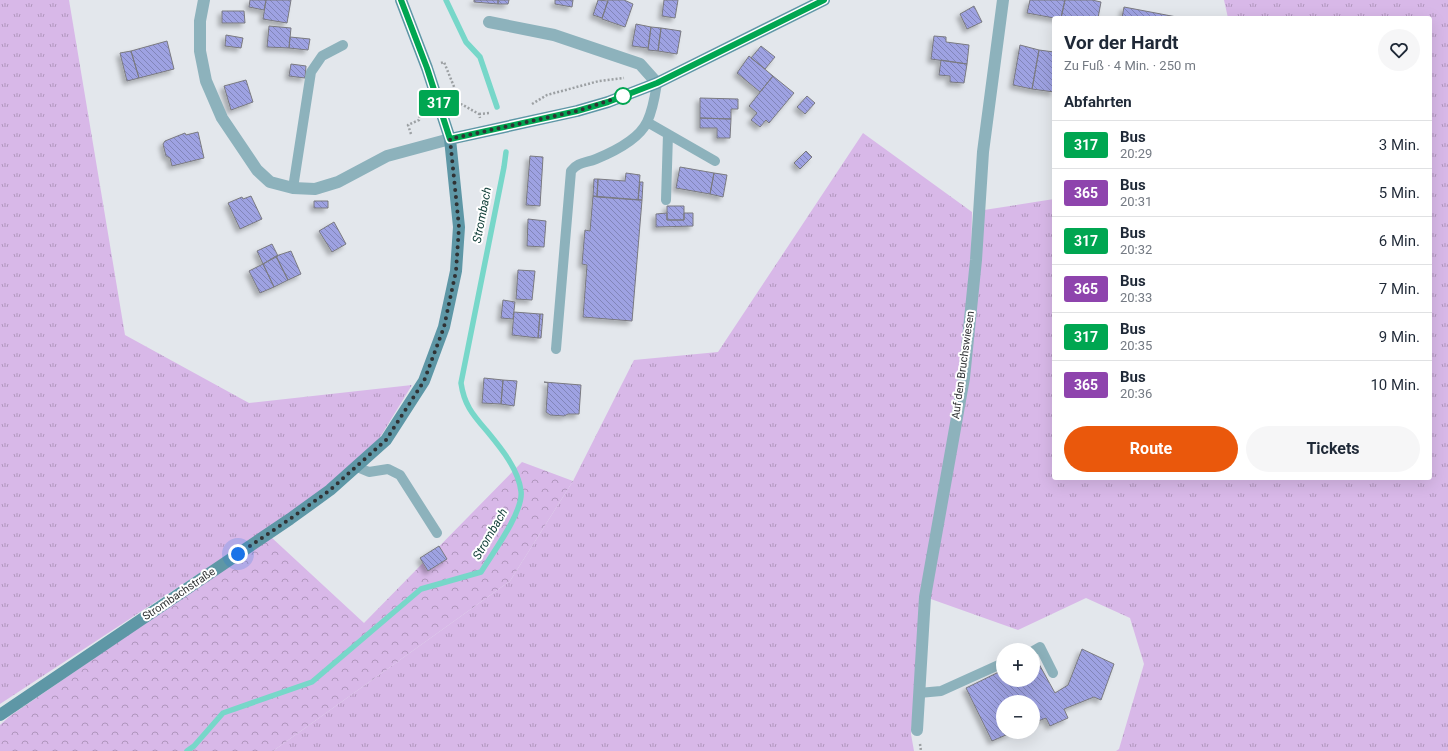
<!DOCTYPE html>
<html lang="de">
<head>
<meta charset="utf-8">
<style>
	body { margin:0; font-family:Roboto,sans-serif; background:#f6f6f7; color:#1f2937; height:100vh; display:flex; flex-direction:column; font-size:15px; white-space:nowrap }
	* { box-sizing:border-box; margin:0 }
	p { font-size:13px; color:#747a83 }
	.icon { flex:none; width:22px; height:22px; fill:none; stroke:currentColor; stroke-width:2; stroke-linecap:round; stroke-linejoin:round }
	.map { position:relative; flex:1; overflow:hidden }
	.panel { position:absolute; left:1052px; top:16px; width:380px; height:464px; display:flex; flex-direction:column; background:#fff; border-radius:4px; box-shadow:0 4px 16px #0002 }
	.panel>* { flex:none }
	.badge { padding:0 8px; border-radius:3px; font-size:14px; line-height:26px }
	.fabs { position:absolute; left:996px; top:643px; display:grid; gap:8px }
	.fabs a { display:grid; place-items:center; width:44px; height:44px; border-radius:50%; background:#fff; box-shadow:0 4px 16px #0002; font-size:20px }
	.you { position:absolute; width:20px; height:20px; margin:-10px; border:3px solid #fff; border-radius:50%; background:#1a73e8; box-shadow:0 0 0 6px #1a73e833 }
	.map>.badge { position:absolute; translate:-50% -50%; box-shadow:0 0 0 2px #fff }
	h2 { padding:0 12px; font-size:15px; line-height:36px }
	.round { display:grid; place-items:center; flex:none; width:42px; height:42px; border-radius:21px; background:#f6f6f7 }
	.overview { display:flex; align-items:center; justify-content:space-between; height:68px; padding:0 12px }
	h1 { font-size:19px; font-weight:700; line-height:30px }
	.cta { display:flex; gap:8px; margin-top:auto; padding:8px 12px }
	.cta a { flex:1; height:46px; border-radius:24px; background:#ea580c; color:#fff; font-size:16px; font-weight:700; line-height:46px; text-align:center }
	.cta a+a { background:#f6f6f7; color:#1f2937 }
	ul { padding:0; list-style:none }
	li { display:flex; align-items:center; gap:12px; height:48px; padding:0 12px; border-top:1px solid #e0e1e3 }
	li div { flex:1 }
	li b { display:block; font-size:15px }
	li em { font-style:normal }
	li .badge { min-width:44px; font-weight:700; text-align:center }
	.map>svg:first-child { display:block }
</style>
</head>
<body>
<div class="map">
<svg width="1448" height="751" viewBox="0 0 1448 751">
	<defs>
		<pattern id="grass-tufts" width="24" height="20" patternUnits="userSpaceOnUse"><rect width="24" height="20" fill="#d8b8e8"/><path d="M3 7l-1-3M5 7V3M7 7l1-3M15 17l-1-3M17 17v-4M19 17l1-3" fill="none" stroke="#b096bd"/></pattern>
		<pattern id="forest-crowns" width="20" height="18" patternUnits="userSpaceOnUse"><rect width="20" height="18" fill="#d8b8e8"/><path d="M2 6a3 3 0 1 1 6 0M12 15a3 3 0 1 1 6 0" fill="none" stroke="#b096bd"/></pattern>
		<pattern id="building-back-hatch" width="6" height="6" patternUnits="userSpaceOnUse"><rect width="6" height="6" fill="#9ea2e2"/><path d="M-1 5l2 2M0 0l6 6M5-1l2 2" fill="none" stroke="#8185b8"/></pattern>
		<filter id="shadow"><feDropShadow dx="-3.5" dy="3.5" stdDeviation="2" flood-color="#0004"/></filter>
	</defs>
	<rect width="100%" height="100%" fill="#e3e7ec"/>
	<path fill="url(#grass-tufts)" d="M0 0H69L125 335 249 403 412 385 379 439 330 485 288 515 0 704Z
		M1224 0H1448V751H1116L1119 749 1144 664 1130 618 1086 598 1018 630 928 598 984 210 1054 199V478H1430V18H1228Z
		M863 133 972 212 971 262 961 377 922 598 911 734 914 751H273L510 581 573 481 634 360 718 352Z"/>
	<path fill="url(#forest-crowns)" d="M522 462 573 481 510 581 273 751H0V725L10 716 271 537 364 623Z"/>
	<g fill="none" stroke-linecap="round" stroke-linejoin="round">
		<path stroke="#77d7c9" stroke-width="5.5" d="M446 0 466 42 480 57 497 107
			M187 751 194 746 223 713 312 682 421 589 481 572C492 554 524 511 521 491 518 468 500 447 486 430 472 414 464 404 461 383L504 167 506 152"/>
	</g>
	<path fill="url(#building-back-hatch)" stroke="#7a7a80" filter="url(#shadow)" d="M250 0H266L264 10 249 7Z
		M266 0H291L287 23 263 19Z
		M474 0H498V4L474 2Z
		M498 0H509L508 4H498Z
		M555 0H573L572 7 555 4Z
		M598 0 608 1 602 18 593 15Z
		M608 0H624L633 4 625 27 602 19Z
		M664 0H678L675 18 662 16Z
		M1030 0H1065L1061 18H1054L1027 13Z
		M1065 0H1092L1101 2 1098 18H1061Z
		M974 6 982 22 967 29 960 14Z
		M1124 7 1182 18H1122Z
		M222 11H244L245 23H222Z
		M636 24 651 27 648 48 632 46Z
		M269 26 291 28 289 48 267 47Z
		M651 27 661 28 658 51 648 50Z
		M661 28 681 31 677 54 658 51Z
		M226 35 243 38 241 48 225 46Z
		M934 36 946 37V42L969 45 967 64 931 59Z
		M290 37 310 39 308 50 289 48Z
		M167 41 174 69 139 78 131 51Z
		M1020 45 1039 50 1032 89 1013 85Z
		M761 46 775 57 765 69 751 58Z
		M1039 50 1054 52V92L1032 89Z
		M131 51 139 78 127 81 120 53Z
		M749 56 773 76 760 92 737 73Z
		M941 60 967 64 964 83 950 82V76L939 75Z
		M291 64 306 66 305 78 289 76Z
		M773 76 794 93 769 123 766 120 760 127 751 120 757 113 749 106Z
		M246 80 253 102 231 110 224 86Z
		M807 96 815 103 805 114 797 107Z
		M700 98 738 99V109H731V119L700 118Z
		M700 118 731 119 730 138H717V128H700Z
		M198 132 204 158 172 166 170 158 166 156 163 144 165 141 185 133 186 135Z
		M806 151 812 157 800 169 794 163Z
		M530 156 543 157 540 206 526 205Z
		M680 167 714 173 710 194 676 188Z
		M626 173 640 175 638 200 597 197 598 179 625 181Z
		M714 173 727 175 723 197 710 194Z
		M594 179H598L597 197 593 196Z
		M640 182H643L642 200H638Z
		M251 196 262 219 240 229 228 203 242 197 243 199Z
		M593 196 642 200 632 321 583 317 587 265 582 264 585 230 590 231Z
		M314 201H328V208H314Z
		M667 206H684V220H667Z
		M667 213V220H684V213H693V226L656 227V214Z
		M528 219 546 221 544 247 527 246Z
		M334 222 346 244 332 252 319 231Z
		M272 244 278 256 263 264 257 251Z
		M291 251 301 274 288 280 276 256Z
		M276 256 288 280 274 287 263 264Z
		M263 264 274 287 260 293 249 271Z
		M518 270 535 271 532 300 516 299Z
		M503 300 515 302 513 319 501 318Z
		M514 312 540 314 538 338 512 335Z
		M540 314H543L541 338H538Z
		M484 378 503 380 501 404 482 403Z
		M503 380 517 381 514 406 501 404Z
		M544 382 581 385 579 414H568L564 416 550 415 546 412 548 383Z
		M439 546 447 559 428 571 420 558Z
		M1082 649 1114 664 1101 700 1094 697 1064 709 1068 718 1050 726 1046 718 1033 723V702H1003V732H1013L992 741 966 688 1003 670V680H1033V656L1034 655 1055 693 1068 685Z"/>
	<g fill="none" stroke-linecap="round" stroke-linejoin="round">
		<path stroke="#9ca0a3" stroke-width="2.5" stroke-dasharray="2 2" stroke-linecap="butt" d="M441 63 444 62 461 104 479 114 480 118
			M532 104 547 95 599 81 624 78
			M479 114 490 113
			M411 134 408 125 419 120 421 102
			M920 744 921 751"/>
		<path stroke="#8db2bc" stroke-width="10" d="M647 122 715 161
			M293 188 311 72 322 56 343 45
			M666 200 668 134
			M556 349 571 171C578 162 586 163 596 159 613 152 639 139 647 122 653 110 655 96 657 83
			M357 467 369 472 388 469 400 475 437 533
			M1033 651 1040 647 1053 673
			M919 693 941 691 1003 663"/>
		<path stroke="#8db2bc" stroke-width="12" d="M204 0 200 21V51L206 81 222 118 257 170 270 182 293 188 315 189 338 182 387 156 450 139
			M489 22 554 35 640 64 657 83
			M917 730 925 597 964 378 976 260 983 152 1003 0"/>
		<path stroke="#5e97a6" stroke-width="12" d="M450 139 577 111 608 102 657 83 824 0
			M0 715 290 519 330 490 386 440 424 381 444 327 456 271 459 227 450 139 427 68 401 0"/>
	</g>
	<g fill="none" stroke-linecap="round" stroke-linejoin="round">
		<defs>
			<path id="line" d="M401 0 427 68 450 139 577 111 608 102 657 83 824 0"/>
		</defs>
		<use href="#line" stroke="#fff" stroke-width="9"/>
		<use href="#line" stroke="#00a651" stroke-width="6"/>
		<path stroke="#303234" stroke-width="4" stroke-dasharray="0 7.2" d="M238 554 290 519 330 490 386 440 424 381 444 327 456 271 459 227 450 139 577 111 623 96"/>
	</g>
	<circle fill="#fff" stroke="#00a651" stroke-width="2" cx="623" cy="96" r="8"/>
	<g text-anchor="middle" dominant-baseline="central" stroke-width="4" stroke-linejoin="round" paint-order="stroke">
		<g font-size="11" fill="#303234" stroke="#fff">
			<text transform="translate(963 365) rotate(-82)">Auf den Bruchswiesen</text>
			<text transform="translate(179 594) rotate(-34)">Strombachstraße</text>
		</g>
		<g font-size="12" font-style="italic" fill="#13403a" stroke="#fff">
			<text transform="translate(482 215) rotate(-79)">Strombach</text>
			<text transform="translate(490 534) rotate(-60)">Strombach</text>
		</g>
	</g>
</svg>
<div class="fabs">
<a>+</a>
<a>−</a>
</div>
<div class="you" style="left:238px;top:554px"></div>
<b class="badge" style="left:439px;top:103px;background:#00a651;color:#fff">317</b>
<section class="panel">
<div class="overview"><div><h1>Vor der Hardt</h1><p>Zu Fuß · 4 Min. · 250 m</p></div><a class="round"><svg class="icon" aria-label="heart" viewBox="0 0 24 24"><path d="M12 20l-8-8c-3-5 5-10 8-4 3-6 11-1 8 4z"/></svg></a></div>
<h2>Abfahrten</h2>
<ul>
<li><span class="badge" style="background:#00a651;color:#fff">317</span><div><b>Bus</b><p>20:29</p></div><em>3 Min.</em></li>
<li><span class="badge" style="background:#8e44ad;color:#fff">365</span><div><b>Bus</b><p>20:31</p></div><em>5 Min.</em></li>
<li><span class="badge" style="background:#00a651;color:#fff">317</span><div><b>Bus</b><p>20:32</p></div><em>6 Min.</em></li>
<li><span class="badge" style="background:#8e44ad;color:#fff">365</span><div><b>Bus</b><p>20:33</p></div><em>7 Min.</em></li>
<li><span class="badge" style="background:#00a651;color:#fff">317</span><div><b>Bus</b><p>20:35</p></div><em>9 Min.</em></li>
<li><span class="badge" style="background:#8e44ad;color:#fff">365</span><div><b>Bus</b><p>20:36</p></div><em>10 Min.</em></li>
</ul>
<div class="cta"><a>Route</a><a>Tickets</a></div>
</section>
</div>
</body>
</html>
